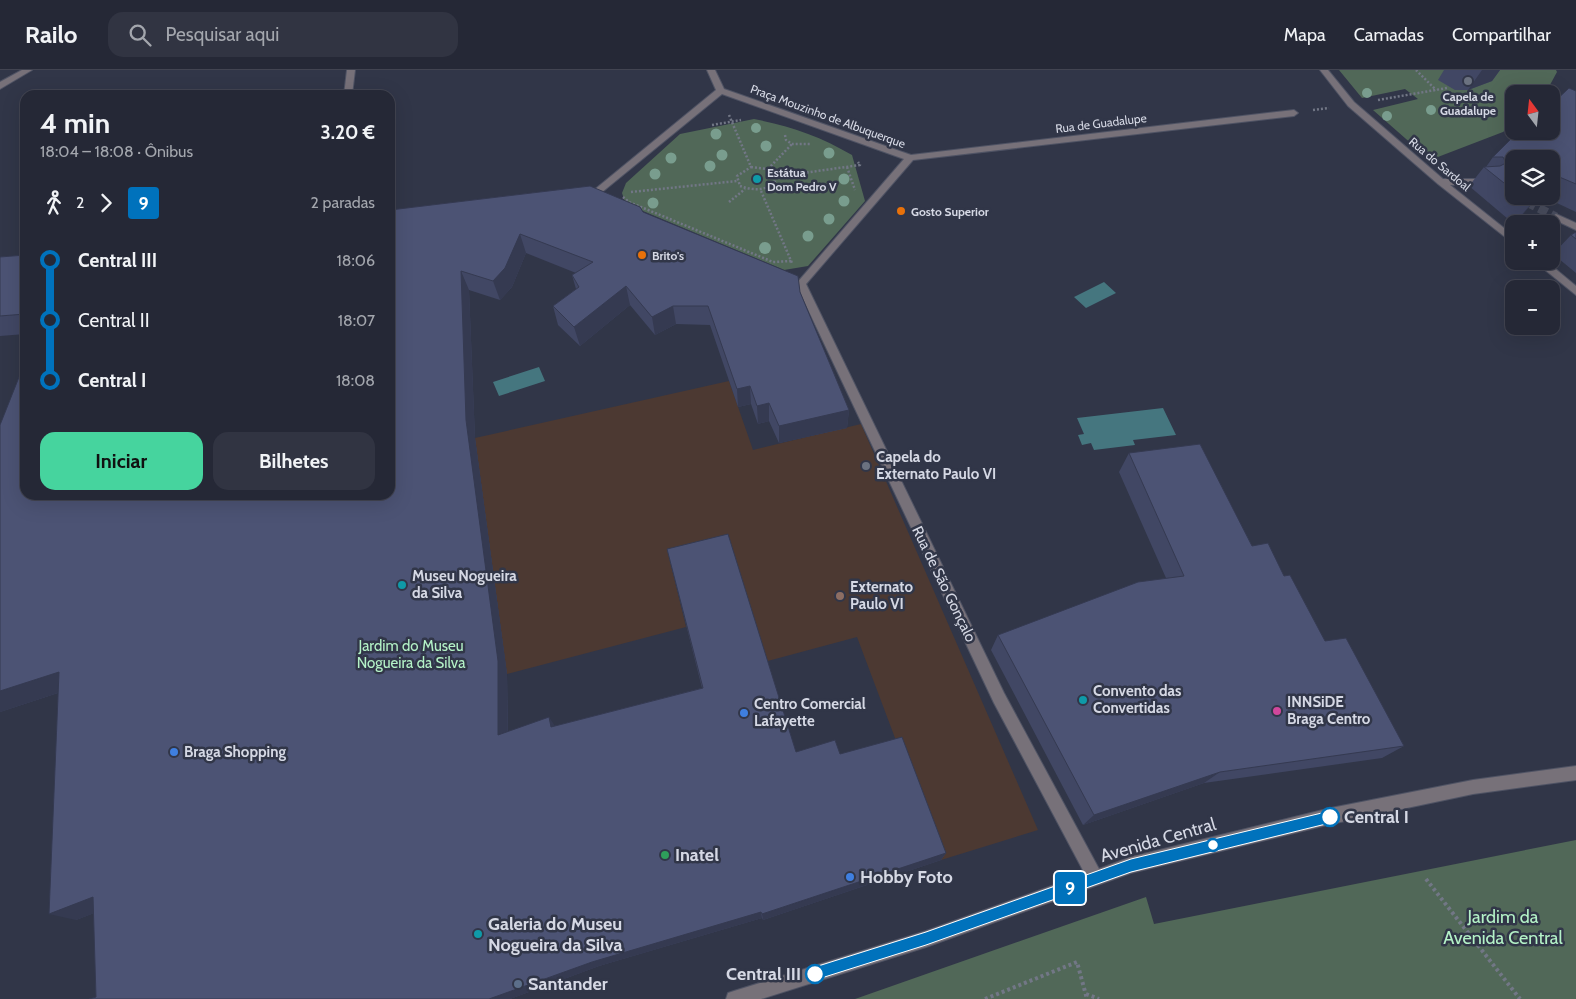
<!DOCTYPE html>
<html lang="pt">
<head>
<meta charset="utf-8">
<style>
	body { margin:0; font-family:Cabin,sans-serif; background:#313442; color:#f1f3f6; height:100vh; display:flex; flex-direction:column; font-size:19px; white-space:nowrap }
	* { box-sizing:border-box; margin:0 }
	p { font-size:16px; color:#a3a6ad }
	.icon { flex:none; width:28px; height:28px; fill:none; stroke:currentColor; stroke-width:2; stroke-linecap:round; stroke-linejoin:round }
	.map { position:relative; flex:1; overflow:hidden }
	.details { position:absolute; left:20px; top:20px; width:375px; height:410px; display:flex; flex-direction:column; background:#252836; border-radius:15px; box-shadow:0 5px 20px #0002,0 0 0 1px #424451 }
	.details>* { flex:none }
	.badge { padding:0 10px; border-radius:4px; font-size:18px; line-height:32px }
	.needle { width:32px; rotate:345deg }
	.tools { position:absolute; left:1505px; top:15px; display:grid; gap:10px }
	.tools a { display:grid; place-items:center; width:55px; height:55px; border-radius:10px; background:#252836; box-shadow:0 5px 20px #0002,0 0 0 1px #424451; font-size:25px }
	.map>.badge { position:absolute; translate:-50% -50%; box-shadow:0 0 0 2px #fff }
	.legs { display:flex; align-items:center; gap:8px; height:55px; padding:0 20px; font-size:16px }
	.legs p { margin-inline-start:auto }
	.overview { display:flex; align-items:center; justify-content:space-between; height:85px; padding:0 20px }
	h1 { font-size:28px; font-weight:800; line-height:38px }
	.button { display:flex; gap:10px; margin-top:auto; padding:10px 20px }
	.button a { flex:1; height:58px; border-radius:15px; background:#46d49e; color:#111; font-size:20px; font-weight:800; line-height:58px; text-align:center }
	.button a+a { background:#313442; color:#f1f3f6 }
	ul { padding:0 20px; list-style:none }
	li { display:flex; align-items:center; gap:18px; height:60px; font-size:19px }
	li i { display:grid; place-items:center; width:8px; height:100%; margin:0 6px; background:currentColor }
	li i::after { content:''; width:12px; height:12px; margin:-6px; border:4px solid; border-radius:50%; background:#252836 }
	li p { margin-inline-start:auto }
	li:first-child i { background:linear-gradient(#0000 50%,currentColor 0) }
	li:last-child i { background:linear-gradient(currentColor 50%,#0000 0) }
	header { display:flex; align-items:center; gap:30px; box-sizing:border-box; height:70px; padding:0 25px; background:#252836; border-bottom:1px solid #424451 }
	header strong { font-size:24px }
	nav { display:flex; gap:28px; margin-inline-start:auto; font-size:18px }
	.search { width:350px; height:45px; background:#313442; display:flex; align-items:center; gap:12px; box-sizing:border-box; padding:0 18px; border-radius:15px; color:#a3a6ad; font-size:19px }
	.map>svg:first-child { display:block }
</style>
</head>
<body>
<header>
<strong>Railo</strong>
<div class="search"><svg class="icon" aria-label="search" viewBox="0 0 24 24"><circle cx="10" cy="10" r="6"/><path d="M15 15l6 6"/></svg>Pesquisar aqui</div>
<nav><a>Mapa</a><a>Camadas</a><a>Compartilhar</a></nav>
</header>
<div class="map">
<svg width="1576" height="929" viewBox="0 0 1576 929">
	<rect width="100%" height="100%" fill="#313648"/>
	<path fill="#4c3932" d="M729 311 753 380 861 354 1038 760 941 790 857 567 764 592 671 495 686 557 507 604 475 368Z"/>
	<path fill="#516858" d="M1339 0H1556L1557 2 1545 24H1514V54L1503 62 1430 90 1373 40 1418 29 1405 19 1362 28Z
		M754 49C790 56 820 66 852 85L865 131 808 196 784 200 631 136 625 132 622 123 626 113 680 64Z
		M1576 770V929H855L1146 827 1154 854Z"/>
	<path fill="#45767f" d="M1104 212 1116 223 1086 238 1074 227Z
		M539 297 545 311 499 326 493 312Z
		M1163 338 1176 365 1133 370 1135 375 1094 380 1091 373 1082 375 1078 365 1084 364 1077 348Z"/>
	<g fill="none" stroke-linecap="round" stroke-linejoin="round">
		<path stroke="#4a4e5f" stroke-width="9" stroke-dasharray="9 4.5" stroke-linecap="butt" d="M1515 126 1556 147"/>
		<defs>
			<path id="minor" d="M22 0H32L0 19V12Z
				M347 0H355L352 25H344Z
				M707 0H715L724 19 911 85 1294 40 1298 43 1294 46 913 90 806 214 1004 623 1099 799 1131 787 1331 738 1473 710 1576 696V710L1473 724 1331 754 1131 803 926 877 761 929H726L728 923 734 921 926 861 1085 804 994 633 796 214 904 89 722 24 596 127 593 128 588 125 716 20Z
				M1320 0H1328L1354 32 1443 109H1488L1490 111 1485 114 1450 115 1514 166V174L1438 114 1348 36Z
				M1556 144 1576 153V160L1553 149 1551 147Z
				M1534 191H1546L1576 216V225Z"/>
		</defs>
		<use href="#minor" stroke="#4f5364" stroke-width="2"/>
		<path stroke="#727786" stroke-width="2.5" stroke-dasharray="2 2" stroke-linecap="butt" d="M1416 0 1436 20
			M1378 30 1447 18
			M1313 40 1329 38
			M729 45 751 97
			M712 55 741 50
			M785 65 786 70 792 74H810
			M751 97 768 99 773 102 775 111C767 122 751 120 740 116L737 106Z
			M847 97 855 120
			M768 99 792 74
			M775 107 860 95 858 92
			M761 121 792 193
			M631 122 737 111
			M623 127 629 132 773 192 792 191
			M729 132 745 119"/>
		<path stroke="#727786" stroke-width="4" stroke-dasharray="3 3" stroke-linecap="butt" d="M1426 809 1520 929
			M1086 924 1099 929
			M985 929 1077 892 1087 929"/>
		<use href="#minor" fill="#777179" fill-rule="evenodd"/>
	</g>
	<g fill="#799d8e">
		<circle cx="1367" cy="23" r="5"/>
		<circle cx="1431" cy="40" r="5"/>
		<circle cx="1477" cy="42" r="5"/>
		<circle cx="1387" cy="46" r="5"/>
		<circle cx="756" cy="58" r="5"/>
		<circle cx="716" cy="64" r="5.5"/>
		<circle cx="766" cy="76" r="5.5"/>
		<circle cx="829" cy="83" r="5.5"/>
		<circle cx="722" cy="85" r="5.5"/>
		<circle cx="671" cy="88" r="5.5"/>
		<circle cx="710" cy="96" r="5.5"/>
		<circle cx="655" cy="104" r="5.5"/>
		<circle cx="844" cy="109" r="5.5"/>
		<circle cx="844" cy="131" r="5.5"/>
		<circle cx="653" cy="133" r="5.5"/>
		<circle cx="829" cy="149" r="5.5"/>
		<circle cx="808" cy="166" r="5.5"/>
		<circle cx="765" cy="178" r="6"/>
	</g>
	<path fill="#414764" d="M1444 0H1500L1492 11 1468 20H1455L1438 10Z
		M1576 21V142L1542 126H1551V89H1514V126H1539L1514 154 1469 116 1484 97H1486L1493 87 1519 65Z
		M390 140 643 142 800 222 849 340 847 358 779 373 769 351 758 354 751 334 738 337 710 255 676 254 655 265 630 235 580 276 558 255 553 236 576 219 572 205 576 203 526 183 512 217 500 230 469 220 475 368 507 604 508 661 555 656 702 618 667 479 796 682 840 684 946 783 941 790 763 850 762 848 599 896 510 929H89L96 927 94 843 76 850 58 623 0 642V355L25 425Z
		M1576 162V203L1553 184 1571 165Z
		M25 185V264L0 266V187Z
		M1129 383 1252 476 1284 506 1325 571 1404 676 1382 688 1204 713 1083 755 991 580 998 565 1166 508 1119 402Z"/>
	<path fill="#353a51" d="M1482 0H1500L1492 11 1468 20Z
		M1538 126H1539L1514 154 1531 134Z
		M520 164 526 183 512 217 500 230 493 211Z
		M461 201 469 220 475 368 507 604 508 676 498 665 466 350Z
		M626 216 630 235 580 276 574 257Z
		M673 236 676 254 655 265 652 247Z
		M750 316 751 334 738 337 737 319Z
		M769 333V351L758 354 757 336Z
		M849 340 847 358 779 373V356Z
		M59 602 82 615 0 642V621Z
		M549 647 557 659 551 657Z
		M1220 702 1204 713 1083 755 1094 745Z
		M946 783 941 790 763 850 762 844Z
		M93 827 118 834 76 850 49 844Z
		M761 842 762 848 599 896 510 929H489L592 892Z"/>
	<path fill="#4c5374" stroke="#353a51" d="M1569 18 1576 21V114L1557 106 1551 112V89H1514V121L1484 97 1500 96 1506 93 1503 87H1493L1516 64 1519 65 1523 61H1551V35Z
		M590 116 640 137 643 142 798 206 800 222 849 340 779 356 769 333 757 336 750 316 737 319 708 236H673L652 247 626 216 574 257 553 236 579 217 572 205 593 192 520 164 505 198 493 211 461 201 466 350 498 591V665L549 647 551 657 703 618 667 479 728 464 796 682 835 670 840 684 902 667 946 783 762 844 761 842 592 892 489 929H89L96 927 93 827 49 844 59 602 0 621V355L25 292V425H390V140Z
		M1521 126H1538L1531 134Z
		M1576 162V169L1571 165Z
		M25 185V244L0 246V187Z
		M1200 374 1252 476 1268 473 1284 506 1290 505 1325 571 1346 568 1404 676 1220 702 1094 745 998 565 1138 512 1184 506 1129 383Z"/>
	<path fill="#0072bc" stroke="#fff" d="M1330 741 1335 747 1330 753 1131 802 926 875 815 910 810 908 808 904 810 899 815 897 926 862 1131 789Z"/>
	<g fill="#6b7280" stroke="#313648" stroke-width="2">
		<circle cx="1468" cy="11" r="5"/>
		<circle cx="866" cy="396" r="5"/>
	</g>
	<g fill="#0f9aa8" stroke="#313648" stroke-width="2">
		<circle cx="757" cy="109" r="5"/>
		<circle cx="402" cy="515" r="5"/>
		<circle cx="1083" cy="630" r="5"/>
		<circle cx="478" cy="864" r="5"/>
	</g>
	<g fill="#e8710a" stroke="#313648" stroke-width="2">
		<circle cx="901" cy="141" r="5"/>
		<circle cx="642" cy="185" r="5"/>
	</g>
	<circle fill="#8d6e63" stroke="#313648" stroke-width="2" cx="840" cy="526" r="5"/>
	<circle fill="#d1479c" stroke="#313648" stroke-width="2" cx="1277" cy="641" r="5"/>
	<g fill="#3f7fe0" stroke="#313648" stroke-width="2">
		<circle cx="744" cy="643" r="5"/>
		<circle cx="174" cy="682" r="5"/>
		<circle cx="850" cy="807" r="5"/>
	</g>
	<g fill="#fff" stroke="#0072bc" stroke-width="2.5">
		<circle cx="1330" cy="747" r="9"/>
		<circle cx="1213" cy="775" r="6"/>
		<circle cx="815" cy="904" r="9"/>
	</g>
	<circle fill="#2e9e5b" stroke="#313648" stroke-width="2" cx="665" cy="785" r="5"/>
	<circle fill="#5c6f8a" stroke="#313648" stroke-width="2" cx="518" cy="914" r="5"/>
	<g text-anchor="middle" dominant-baseline="central" stroke-width="5" stroke-linejoin="round" paint-order="stroke">
		<g font-size="12" font-weight="bold" fill="#d5d8e4" stroke="#313648" text-anchor="start">
			<text x="1468" y="26" text-anchor="middle">Capela de<tspan x="1468" dy="14">Guadalupe</tspan></text>
			<text x="767" y="102">Estátua<tspan x="767" dy="14">Dom Pedro V</tspan></text>
			<text x="911" y="141">Gosto Superior</text>
			<text x="652" y="185">Brito's</text>
		</g>
		<g font-size="12" fill="#d5d8e4" stroke="#313648">
			<text transform="translate(828 46) rotate(20)">Praça Mouzinho de Albuquerque</text>
			<text transform="translate(1101 53) rotate(-7)">Rua de Guadalupe</text>
			<text transform="translate(1440 94) rotate(40)">Rua do Sardoal</text>
		</g>
		<g font-size="15" font-weight="bold" fill="#d5d8e4" stroke="#313648" text-anchor="start">
			<text x="876" y="387">Capela do<tspan x="876" dy="17">Externato Paulo VI</tspan></text>
			<text x="412" y="506">Museu Nogueira<tspan x="412" dy="17">da Silva</tspan></text>
			<text x="850" y="517">Externato<tspan x="850" dy="17">Paulo VI</tspan></text>
			<text x="1093" y="621">Convento das<tspan x="1093" dy="17">Convertidas</tspan></text>
			<text x="1287" y="632">INNSiDE<tspan x="1287" dy="17">Braga Centro</tspan></text>
			<text x="754" y="634">Centro Comercial<tspan x="754" dy="17">Lafayette</tspan></text>
			<text x="184" y="682">Braga Shopping</text>
		</g>
		<g font-size="15" fill="#d5d8e4" stroke="#313648">
			<text transform="translate(944 514) rotate(64)">Rua de São Gonçalo</text>
		</g>
		<g font-size="15" fill="#b4f2c7" stroke="#313648">
			<text x="411" y="576">Jardim do Museu<tspan x="411" dy="17">Nogueira da Silva</tspan></text>
		</g>
		<g font-size="18" font-weight="bold" fill="#d5d8e4" stroke="#313648" text-anchor="start">
			<text x="1344" y="747">Central I</text>
			<text x="801" y="904" text-anchor="end">Central III</text>
		</g>
		<g font-size="18" fill="#d5d8e4" stroke="#313648">
			<text transform="translate(1158 770) rotate(-16)">Avenida Central</text>
		</g>
		<g font-size="18" font-weight="bold" fill="#d5d8e4" stroke="#313648" text-anchor="start">
			<text x="675" y="785">Inatel</text>
			<text x="860" y="807">Hobby Foto</text>
			<text x="488" y="854">Galeria do Museu<tspan x="488" dy="21">Nogueira da Silva</tspan></text>
			<text x="528" y="914">Santander</text>
		</g>
		<g font-size="18" fill="#b4f2c7" stroke="#313648">
			<text x="1503" y="847">Jardim da<tspan x="1503" dy="21">Avenida Central</tspan></text>
		</g>
	</g>
</svg>
<div class="tools">
<a><svg class="needle" viewBox="-14 -14 28 28"><path d="M0-13l5 13h-10z" fill="#e53935"/><path d="M0 13l5-13h-10z" fill="#a3a6ad"/></svg></a>
<a><svg class="icon" aria-label="layers" viewBox="0 0 24 24"><path d="M12 4l9 5-9 5-9-5zM3 14l9 5 9-5"/></svg></a>
<a>+</a>
<a>−</a>
</div>
<b class="badge" style="left:1070px;top:818px;background:#0072bc;color:#fff">9</b>
<section class="details">
<div class="overview"><div><h1>4 min</h1><p>18:04 – 18:08 · Ônibus</p></div><b>3.20 €</b></div>
<div class="legs"><svg class="icon" aria-label="walk" viewBox="0 0 24 24"><circle cx="13" cy="4" r="2"/><path d="M13 8l-2 6 4 7M11 14l-3 7M7 12l3-4h3l4 4"/></svg>2<svg class="icon" aria-label="forward" viewBox="0 0 24 24"><path d="M9 5l7 7-7 7"/></svg><b class="badge" style="background:#0072bc;color:#fff">9</b><p>2 paradas</p></div>
<ul>
<li><i style="color:#0072bc"></i><b>Central III</b><p>18:06</p></li>
<li><i style="color:#0072bc"></i><span>Central II</span><p>18:07</p></li>
<li><i style="color:#0072bc"></i><b>Central I</b><p>18:08</p></li>
</ul>
<div class="button"><a>Iniciar</a><a>Bilhetes</a></div>
</section>
</div>
</body>
</html>
